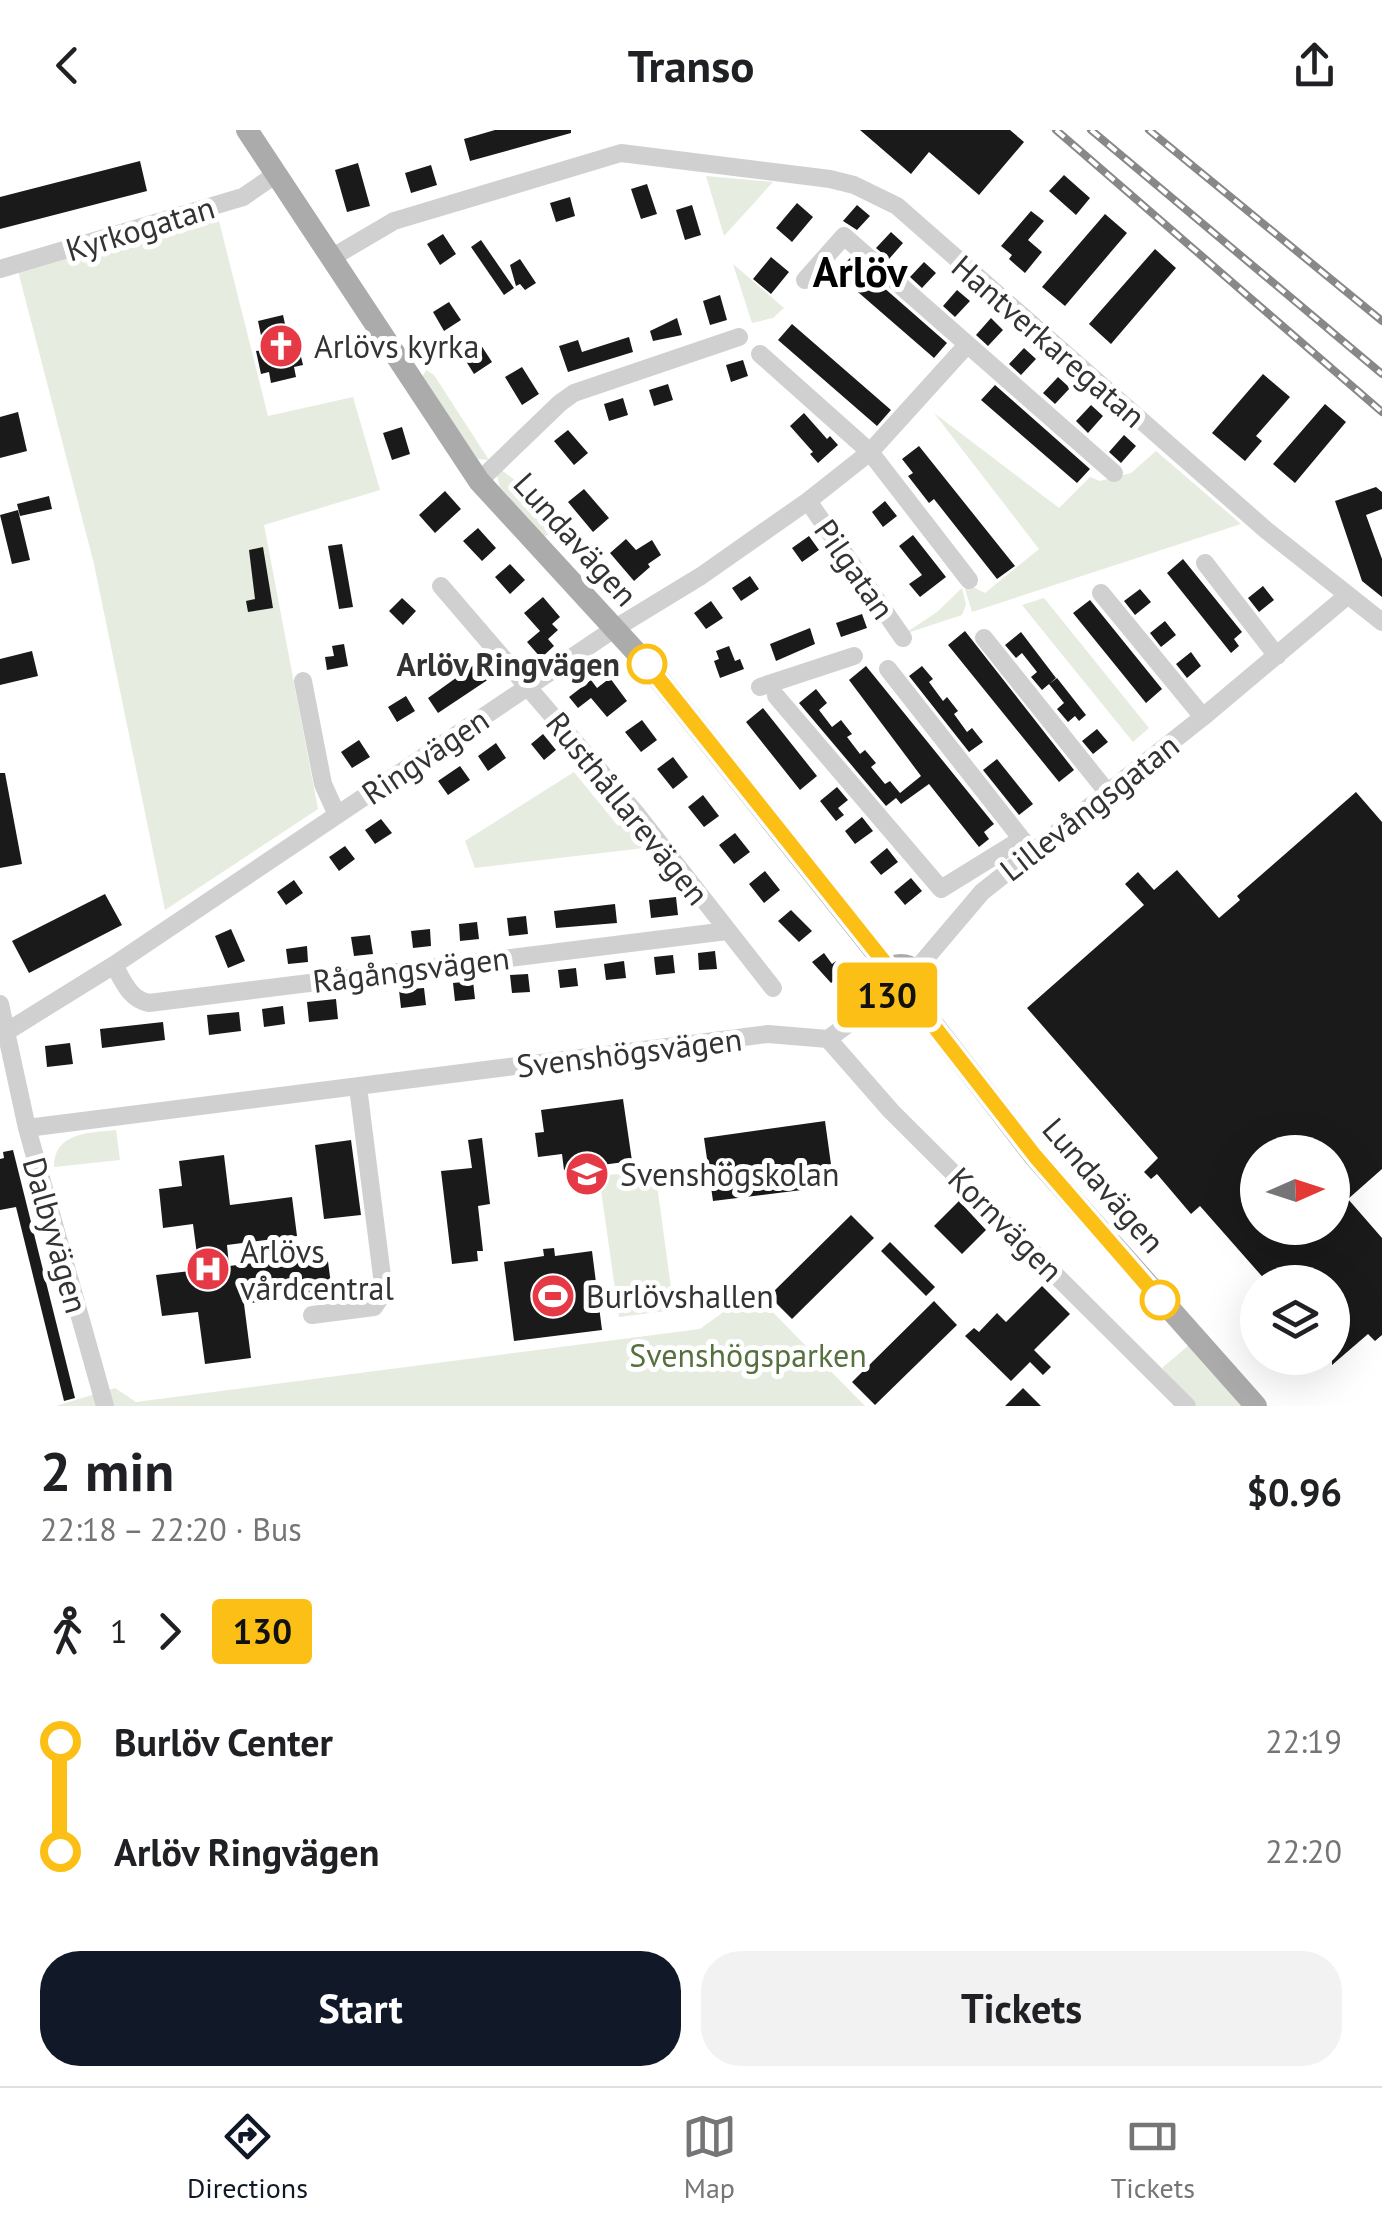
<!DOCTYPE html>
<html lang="en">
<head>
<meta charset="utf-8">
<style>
	body { margin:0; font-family:"PT Sans",sans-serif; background:#f2f2f2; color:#202124; height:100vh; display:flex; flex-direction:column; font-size:38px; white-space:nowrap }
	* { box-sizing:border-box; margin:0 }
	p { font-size:32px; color:#757577 }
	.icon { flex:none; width:55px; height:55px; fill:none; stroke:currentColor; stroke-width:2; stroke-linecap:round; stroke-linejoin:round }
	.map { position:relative; height:1276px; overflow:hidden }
	.panel { display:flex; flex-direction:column; background:#fff; flex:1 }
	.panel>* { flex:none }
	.badge { padding:0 20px; border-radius:8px; font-size:35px; line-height:65px }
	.needle { width:65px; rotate:87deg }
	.buttons { position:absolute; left:1240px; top:1005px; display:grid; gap:20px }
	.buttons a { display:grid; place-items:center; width:110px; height:110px; border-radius:50%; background:#fff; box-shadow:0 10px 40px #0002; font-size:50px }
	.map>.badge { position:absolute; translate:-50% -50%; box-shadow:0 0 0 5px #fff }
	.legs { display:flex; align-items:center; gap:15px; height:110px; padding:0 40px; font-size:32px }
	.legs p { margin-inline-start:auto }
	.overview { display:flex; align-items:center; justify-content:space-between; height:170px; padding:0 40px }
	h1 { font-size:55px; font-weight:700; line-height:75px }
	.action { display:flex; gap:20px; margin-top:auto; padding:20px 40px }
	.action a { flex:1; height:115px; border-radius:40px; background:#111827; color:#fff; font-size:40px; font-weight:700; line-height:115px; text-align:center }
	.action a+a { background:#f2f2f2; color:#202124 }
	ul { padding:0 40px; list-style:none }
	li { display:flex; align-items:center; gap:35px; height:110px; font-size:38px }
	li i { display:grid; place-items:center; width:15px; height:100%; margin:0 12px; background:currentColor }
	li i::after { content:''; width:25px; height:25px; margin:-12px; border:8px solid; border-radius:50%; background:#fff }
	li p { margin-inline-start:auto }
	li:first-child i { background:linear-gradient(#0000 50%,currentColor 0) }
	li:last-child i { background:linear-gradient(currentColor 50%,#0000 0) }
	header { display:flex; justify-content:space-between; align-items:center; height:130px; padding:0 40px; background:#fff; font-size:45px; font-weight:700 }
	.tabs { display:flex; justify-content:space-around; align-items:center; height:140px; border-top:2px solid #e0e0e0; background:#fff; font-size:28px; color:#757577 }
	.tabs a { display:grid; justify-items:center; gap:5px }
	.tabs .current { color:#111827 }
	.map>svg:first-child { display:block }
</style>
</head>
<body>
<header><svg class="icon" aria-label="back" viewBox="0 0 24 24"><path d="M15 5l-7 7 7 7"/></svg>Transo<svg class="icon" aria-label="share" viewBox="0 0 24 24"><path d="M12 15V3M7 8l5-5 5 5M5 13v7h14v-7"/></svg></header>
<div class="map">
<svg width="1382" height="1276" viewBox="0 0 1382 1276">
	<rect width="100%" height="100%" fill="#fff"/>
	<path fill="#e6ecdf" d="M706 46 773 52 724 106Z
		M217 83 268 286 353 267 380 360 264 395 318 679 165 780 94 434 18 141Z
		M733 134 784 178 773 188 752 193Z
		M426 240 434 245 489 330 478 329 422 248Z
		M934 283 1059 378 1090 347 1100 351 1131 343 1156 321 1241 394 972 482 965 459 969 455 985 463 1039 419Z
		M500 339 516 351 557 398 544 407 500 357 497 346Z
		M962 458 966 475 962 485 904 504 937 482Z
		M1044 468 1149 598 1133 612 1022 475Z
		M574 642 618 696 635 682 661 716 475 738 465 711Z
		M116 1000 120 1030 54 1037C54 1002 89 1003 116 1000Z
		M655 1040 674 1180 619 1187 599 1046Z
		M747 1156 865 1276H56L115 1258 136 1272 700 1199 722 1183Z
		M1189 1215 1245 1276H1197L1162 1238Z"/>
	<path fill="#1a1a1a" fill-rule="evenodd" d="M495 0H571V3L470 31 464 9Z
		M860 0H1010L1024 12 979 65 929 22 911 44Z
		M140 31 147 61 0 99V67Z
		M358 33 370 76 347 82 335 40Z
		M431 35 437 55 411 63 405 43Z
		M1064 45 1090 68 1076 85 1049 61Z
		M647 54 657 84 641 89 631 59Z
		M570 67 575 86 556 92 550 73Z
		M797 73 813 87 792 112 776 98Z
		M692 75 701 105 685 110 676 80Z
		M857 75 870 86 857 100 843 91Z
		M1031 81 1044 91 1028 110 1042 122 1025 143 1009 129 1012 125 1001 116Z
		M1105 84 1127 103 1065 176 1042 157Z
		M891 102 903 113 889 129 876 118Z
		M443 104 456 124 440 135 427 114Z
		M481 110 514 158 504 165 471 117Z
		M1155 119 1176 138 1111 214 1089 194Z
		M771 127 789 142 771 164 753 149Z
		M850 128 947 213 934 228 836 143Z
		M520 129 536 153 525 160 520 154 516 156 510 135Z
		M924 132 936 143 922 158 910 147Z
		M957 160 970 171 955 187 943 176Z
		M720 165 727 190 710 195 703 171Z
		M449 172 461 190 444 201 433 182Z
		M283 185 289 212 297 210 303 235 294 237 296 247 271 253 269 242 261 244 256 221 264 220 258 191Z
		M677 188 682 205 653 211 650 201Z
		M991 188 1003 200 988 216 976 205Z
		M792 194 891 280 877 296 778 210Z
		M629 207 633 222 568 242 559 216 578 210 582 222Z
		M477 209 492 232 474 244 459 220Z
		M1024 218 1036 229 1021 245 1009 234Z
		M743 230 748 246 731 252 726 235Z
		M522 237 539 264 522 275 505 247Z
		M1263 244 1290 267 1256 306 1262 311 1245 331 1212 303Z
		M1058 247 1070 258 1055 274 1043 263Z
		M668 254 673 270 654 276 649 260Z
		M995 255 1090 339 1077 353 981 270Z
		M623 268 628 285 609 291 604 274Z
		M1325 274 1346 292 1295 353 1273 334Z
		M1091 275 1103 286 1088 303 1076 291Z
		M18 282 27 321 0 328V287Z
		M804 283 827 309 830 306 838 315 818 333 810 324 813 322 790 296Z
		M402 297 410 324 392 330 383 303Z
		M568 300 588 323 574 335 554 311Z
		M1124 305 1136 316 1121 333 1109 322Z
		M919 316 1015 436 997 449 934 369 929 373 908 346 913 343 902 329Z
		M1376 357 1382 362V379L1366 385 1382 429V467L1362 451 1335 371Z
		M584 359 609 388 593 402 568 372Z
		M445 361 461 379 435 403 419 385Z
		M49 366 52 379 20 386 17 374Z
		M885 371 897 386 883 397 872 382Z
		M18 380 30 430 12 434 0 385Z
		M478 398 496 418 482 431 463 411Z
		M913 405 946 447 920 467 909 454 922 445 899 416Z
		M809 406 819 420 802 432 792 418Z
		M626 409 636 420 652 410 661 425 648 434 650 437 634 451 610 423Z
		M342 414 353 477 339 479 328 416Z
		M263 417 273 478 248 482 246 471 255 469 249 420Z
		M1183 429 1242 502 1234 509 1239 516 1231 523 1167 443Z
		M510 434 525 450 510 464 495 447Z
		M750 446 759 459 741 471 732 458Z
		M1263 456 1274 470 1259 482 1248 468Z
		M1140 459 1151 472 1135 485 1124 471Z
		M543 467 560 487 552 494 558 500 548 509 554 516 541 528 527 512 540 501 524 483Z
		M402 468 416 481 403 495 389 481Z
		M1090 470 1162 559 1146 573 1073 483Z
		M711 471 723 488 706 499 694 483Z
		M862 484 867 498 841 507 836 493Z
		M1165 491 1176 505 1161 517 1150 503Z
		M810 498 815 514 776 531 770 514Z
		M965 501 1074 640 1059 652 948 515Z
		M1021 502 1056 548 1042 560 1031 547 1037 542 1022 523 1016 528 1005 515Z
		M344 514 348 536 327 540 325 527 334 526 332 516Z
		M729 516 735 531 740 529 744 539 720 548 714 531 719 529 716 521Z
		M32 521 38 546 0 555V529Z
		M1191 522 1201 536 1187 548 1176 534Z
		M481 530 492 547 438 583 428 568Z
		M866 536 994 694 984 702 989 709 979 717 929 654 901 674 896 668 886 676 799 573 816 559 827 573 819 580 832 597 841 590 852 604 847 607 860 624 865 620 876 633 871 637 885 654 890 651 900 663 921 646 849 550Z
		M922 536 933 549 929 552 943 571 947 567 958 581 954 584 967 602 972 598 983 612 969 622 909 546Z
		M610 548 627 571 607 587 591 568 578 578 569 567 591 550 597 558Z
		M1057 548 1086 585 1079 591 1075 586 1068 592 1057 579 1064 573 1049 554Z
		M406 566 415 581 397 592 388 577Z
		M763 578 817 646 800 660 746 592Z
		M642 590 657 610 641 622 625 602Z
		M1097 599 1108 612 1093 624 1082 611Z
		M543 604 556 620 544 630 531 614Z
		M359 610 370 627 352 638 341 622Z
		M496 613 506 628 488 641 478 626Z
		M673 627 688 647 673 659 657 639Z
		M997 629 1033 674 1019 685 983 640Z
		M460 636 470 650 448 665 438 651Z
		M0 643H5L22 734 0 738Z
		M837 657 848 670 838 678 844 685 836 691 820 671Z
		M1356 662 1382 692V1039L1348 1069 1382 1108V1205L1375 1211 1368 1204 1332 1235V1152H1267L1200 1076 1191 1084 1157 1044 1151 1049 1144 1042 1158 1028 1027 878 1144 775 1125 754 1138 742 1154 760 1177 740 1219 788 1240 770 1237 766ZM1258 1022H1332V1098H1258Z
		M703 665 719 686 704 697 688 677Z
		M862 687 873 701 855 714 845 701Z
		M381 689 392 703 375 714 365 700Z
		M735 703 750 722 734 734 719 715Z
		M345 716 355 729 339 741 329 727Z
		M887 718 898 732 881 745 870 732Z
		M765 741 780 760 764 773 749 754Z
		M911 748 922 761 905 775 894 762Z
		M294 750 303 763 286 775 277 762Z
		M105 764 122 795 29 843 12 811Z
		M676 767 678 785 651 788 649 770Z
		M615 774 617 793 556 798 554 781Z
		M791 780 812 801 799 812 778 791Z
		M526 786 528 804 509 806 507 788Z
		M477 792 479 809 460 811 459 794Z
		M231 799 245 831 228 838 215 806Z
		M430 799 431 816 413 818 411 801Z
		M370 805 373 824 354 826 351 807Z
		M307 816 308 832 288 834 286 819Z
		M715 821 717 839 699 840 698 823Z
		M824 823 832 834 836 831 845 842 831 853 812 832Z
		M673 825 675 843 656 845 654 827Z
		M624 831 626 848 606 850 604 834Z
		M576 838 578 856 560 858 558 840Z
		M528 844 530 862 512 863 510 845Z
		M473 851 475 869 455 871 453 853Z
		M424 858 426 875 401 878 399 860Z
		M336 869 338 889 309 892 307 872Z
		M283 876 285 894 264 897 262 879Z
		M239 882 241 901 209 905 207 885Z
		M163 892 165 910 102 918 100 899Z
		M70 913 73 934 47 937 45 916Z
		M623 969 632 1031 564 1040 562 1024 538 1027 535 1003 544 1002 541 980Z
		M825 991 834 1056 713 1071 704 1008Z
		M482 1008 490 1074 478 1076 483 1121H477L478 1131 452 1134 441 1041 472 1038 468 1010Z
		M351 1010 361 1085 324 1089 315 1015Z
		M13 1020 75 1268 64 1271 16 1077 0 1080V1029L4 1028 3 1022Z
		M224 1025 230 1075 292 1067 297 1106 227 1115 229 1136 327 1124 332 1162 244 1174 251 1228 205 1234 198 1182 162 1186 156 1145 199 1140 193 1094 163 1098 159 1059 182 1056 179 1031Z
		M959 1071 986 1100 962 1124 934 1096Z
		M851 1085 874 1108 792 1189 769 1166Z
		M890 1112 935 1157 926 1166 881 1121Z
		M554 1118 555 1126 592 1121 602 1200 514 1211 504 1132 544 1126 543 1119Z
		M1042 1156 1070 1184 1034 1220 1051 1237 1043 1245 1030 1232 1011 1251 965 1206 974 1198 979 1202 997 1183 1006 1192Z
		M934 1171 957 1195 875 1275 852 1252Z
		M1023 1258 1041 1276H1005Z"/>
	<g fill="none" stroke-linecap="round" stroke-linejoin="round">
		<path stroke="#d0d0d0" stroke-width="18" d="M331 128 394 91 621 23 830 49 854 55 897 76 1266 400 1382 492
			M0 139 243 67 275 45
			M805 150 844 106 1114 343
			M760 224 870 322 969 450
			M479 351 560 273 574 263 739 207
			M808 371 903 508
			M1205 433 1277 526
			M441 456 635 682 773 858
			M1101 463 1203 587
			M984 508 1108 663
			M888 539 1028 717
			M303 551 323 654 337 685
			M760 557 854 526
			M776 566 941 759 1022 709
			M114 835C123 851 130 870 149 873L727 801
			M915 841 982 762 1203 587 1348 465
			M0 874 27 998 105 1276
			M6 902 114 835 614 499 701 446 808 371 870 322 966 216
			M828 909 891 981 1187 1276
			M27 998 768 904 828 909 887 865
			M312 1185 374 1177 384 1162 358 957"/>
		<path stroke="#ababab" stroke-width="22" d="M247 0 479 351 647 534 889 839
			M883 853a18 18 0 1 1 36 0a18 18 0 1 1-36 0Z
			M912 867 1035 1027 1256 1276"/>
		<defs>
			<path id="rail" d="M1056 0 1382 282
				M1091 0 1382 244
				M1149 0 1382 191"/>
		</defs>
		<use href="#rail" stroke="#888" stroke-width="8"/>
		<use href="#rail" stroke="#fff" stroke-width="4" stroke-dasharray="11" stroke-linecap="butt"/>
	</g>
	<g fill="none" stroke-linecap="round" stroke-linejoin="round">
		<defs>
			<path id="line-1" d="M647 534 889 838 883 851 887 865 899 871 912 868 1035 1026 1160 1170"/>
		</defs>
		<use href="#line-1" stroke="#fff" stroke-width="22"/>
		<use href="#line-1" stroke="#fbbf15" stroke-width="15"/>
	</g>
	<defs>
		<symbol id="church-disc" viewBox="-11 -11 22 22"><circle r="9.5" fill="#e63946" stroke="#fff"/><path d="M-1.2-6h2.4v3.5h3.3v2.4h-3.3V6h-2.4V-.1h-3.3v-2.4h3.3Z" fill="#fff"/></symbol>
		<symbol id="school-disc" viewBox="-11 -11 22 22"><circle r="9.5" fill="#e63946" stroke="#fff"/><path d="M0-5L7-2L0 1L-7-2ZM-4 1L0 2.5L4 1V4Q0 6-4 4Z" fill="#fff"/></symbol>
		<symbol id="hospital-disc" viewBox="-11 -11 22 22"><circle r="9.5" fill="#e63946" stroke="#fff"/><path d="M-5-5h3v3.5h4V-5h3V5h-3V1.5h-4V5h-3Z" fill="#fff"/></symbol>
		<symbol id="stadium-disc" viewBox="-11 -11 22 22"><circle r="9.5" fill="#e63946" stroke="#fff"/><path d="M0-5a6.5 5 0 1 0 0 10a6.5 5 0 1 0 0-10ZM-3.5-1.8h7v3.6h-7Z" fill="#fff"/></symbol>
	</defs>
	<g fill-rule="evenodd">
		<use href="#church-disc" x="256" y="191" width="50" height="50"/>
		<use href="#school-disc" x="562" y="1019" width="50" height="50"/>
		<use href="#hospital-disc" x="183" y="1114" width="50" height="50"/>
		<use href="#stadium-disc" x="528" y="1141" width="50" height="50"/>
	</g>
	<g fill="#fff" stroke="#fbbf15" stroke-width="5">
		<circle cx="647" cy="534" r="18"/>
		<circle cx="1160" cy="1170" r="18"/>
	</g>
	<g text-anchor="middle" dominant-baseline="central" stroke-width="10" stroke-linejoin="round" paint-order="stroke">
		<g font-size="32" fill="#333" stroke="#fff">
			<text transform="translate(140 98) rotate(-17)">Kyrkogatan</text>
			<text transform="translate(1049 211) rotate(41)">Hantverkaregatan</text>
			<text transform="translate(576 409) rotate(48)">Lundavägen</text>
			<text transform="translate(855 439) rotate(55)">Pilgatan</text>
			<text transform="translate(425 626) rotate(-34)">Ringvägen</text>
			<text transform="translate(1089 677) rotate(-38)">Lillevångsgatan</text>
			<text transform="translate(628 678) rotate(51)">Rusthållarevägen</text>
			<text transform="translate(411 839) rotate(-7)">Rågångsvägen</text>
			<text transform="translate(629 922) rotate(-7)">Svenshögsvägen</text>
			<text transform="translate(1104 1055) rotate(49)">Lundavägen</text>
			<text transform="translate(1006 1094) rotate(45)">Kornvägen</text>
			<text transform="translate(56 1105) rotate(74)">Dalbyvägen</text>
		</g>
		<g font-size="32" fill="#333" stroke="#fff" text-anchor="start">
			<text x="314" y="216">Arlövs kyrka</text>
			<text x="620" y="1044">Svenshögskolan</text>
			<text x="240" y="1121">Arlövs<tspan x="240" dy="37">vårdcentral</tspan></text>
			<text x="586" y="1166">Burlövshallen</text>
		</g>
		<g font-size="32" font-weight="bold" fill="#333" stroke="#fff" text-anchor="end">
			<text x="620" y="534">Arlöv Ringvägen</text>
		</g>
		<g font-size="32" fill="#56703f" stroke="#fff">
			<text x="748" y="1225">Svenshögsparken</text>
		</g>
		<g font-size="42" font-weight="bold" fill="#000" stroke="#fff">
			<text x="860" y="141">Arlöv</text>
		</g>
	</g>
</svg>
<div class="buttons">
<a><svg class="needle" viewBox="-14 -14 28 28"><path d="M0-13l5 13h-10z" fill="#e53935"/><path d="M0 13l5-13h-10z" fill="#757577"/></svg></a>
<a><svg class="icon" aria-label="layers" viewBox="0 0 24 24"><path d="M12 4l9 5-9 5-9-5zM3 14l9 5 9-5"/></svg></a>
</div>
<b class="badge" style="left:887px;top:865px;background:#fbbf15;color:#111">130</b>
</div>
<section class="panel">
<div class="overview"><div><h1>2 min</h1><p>22:18 – 22:20 · Bus</p></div><b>$0.96</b></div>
<div class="legs"><svg class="icon" aria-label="walk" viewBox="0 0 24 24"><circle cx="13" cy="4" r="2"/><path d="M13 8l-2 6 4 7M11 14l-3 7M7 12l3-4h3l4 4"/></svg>1<svg class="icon" aria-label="forward" viewBox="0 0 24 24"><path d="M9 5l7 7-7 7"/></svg><b class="badge" style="background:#fbbf15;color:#111">130</b></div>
<ul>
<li><i style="color:#fbbf15"></i><b>Burlöv Center</b><p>22:19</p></li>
<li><i style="color:#fbbf15"></i><b>Arlöv Ringvägen</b><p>22:20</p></li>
</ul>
<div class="action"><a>Start</a><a>Tickets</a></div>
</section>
<nav class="tabs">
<a class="current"><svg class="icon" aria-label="directions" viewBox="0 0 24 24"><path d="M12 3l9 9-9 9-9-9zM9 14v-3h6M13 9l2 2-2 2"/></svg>Directions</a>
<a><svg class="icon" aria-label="map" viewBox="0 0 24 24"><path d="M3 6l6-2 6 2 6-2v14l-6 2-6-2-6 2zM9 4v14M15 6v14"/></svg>Map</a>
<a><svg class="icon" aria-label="tickets" viewBox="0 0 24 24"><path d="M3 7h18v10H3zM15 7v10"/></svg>Tickets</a>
</nav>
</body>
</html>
